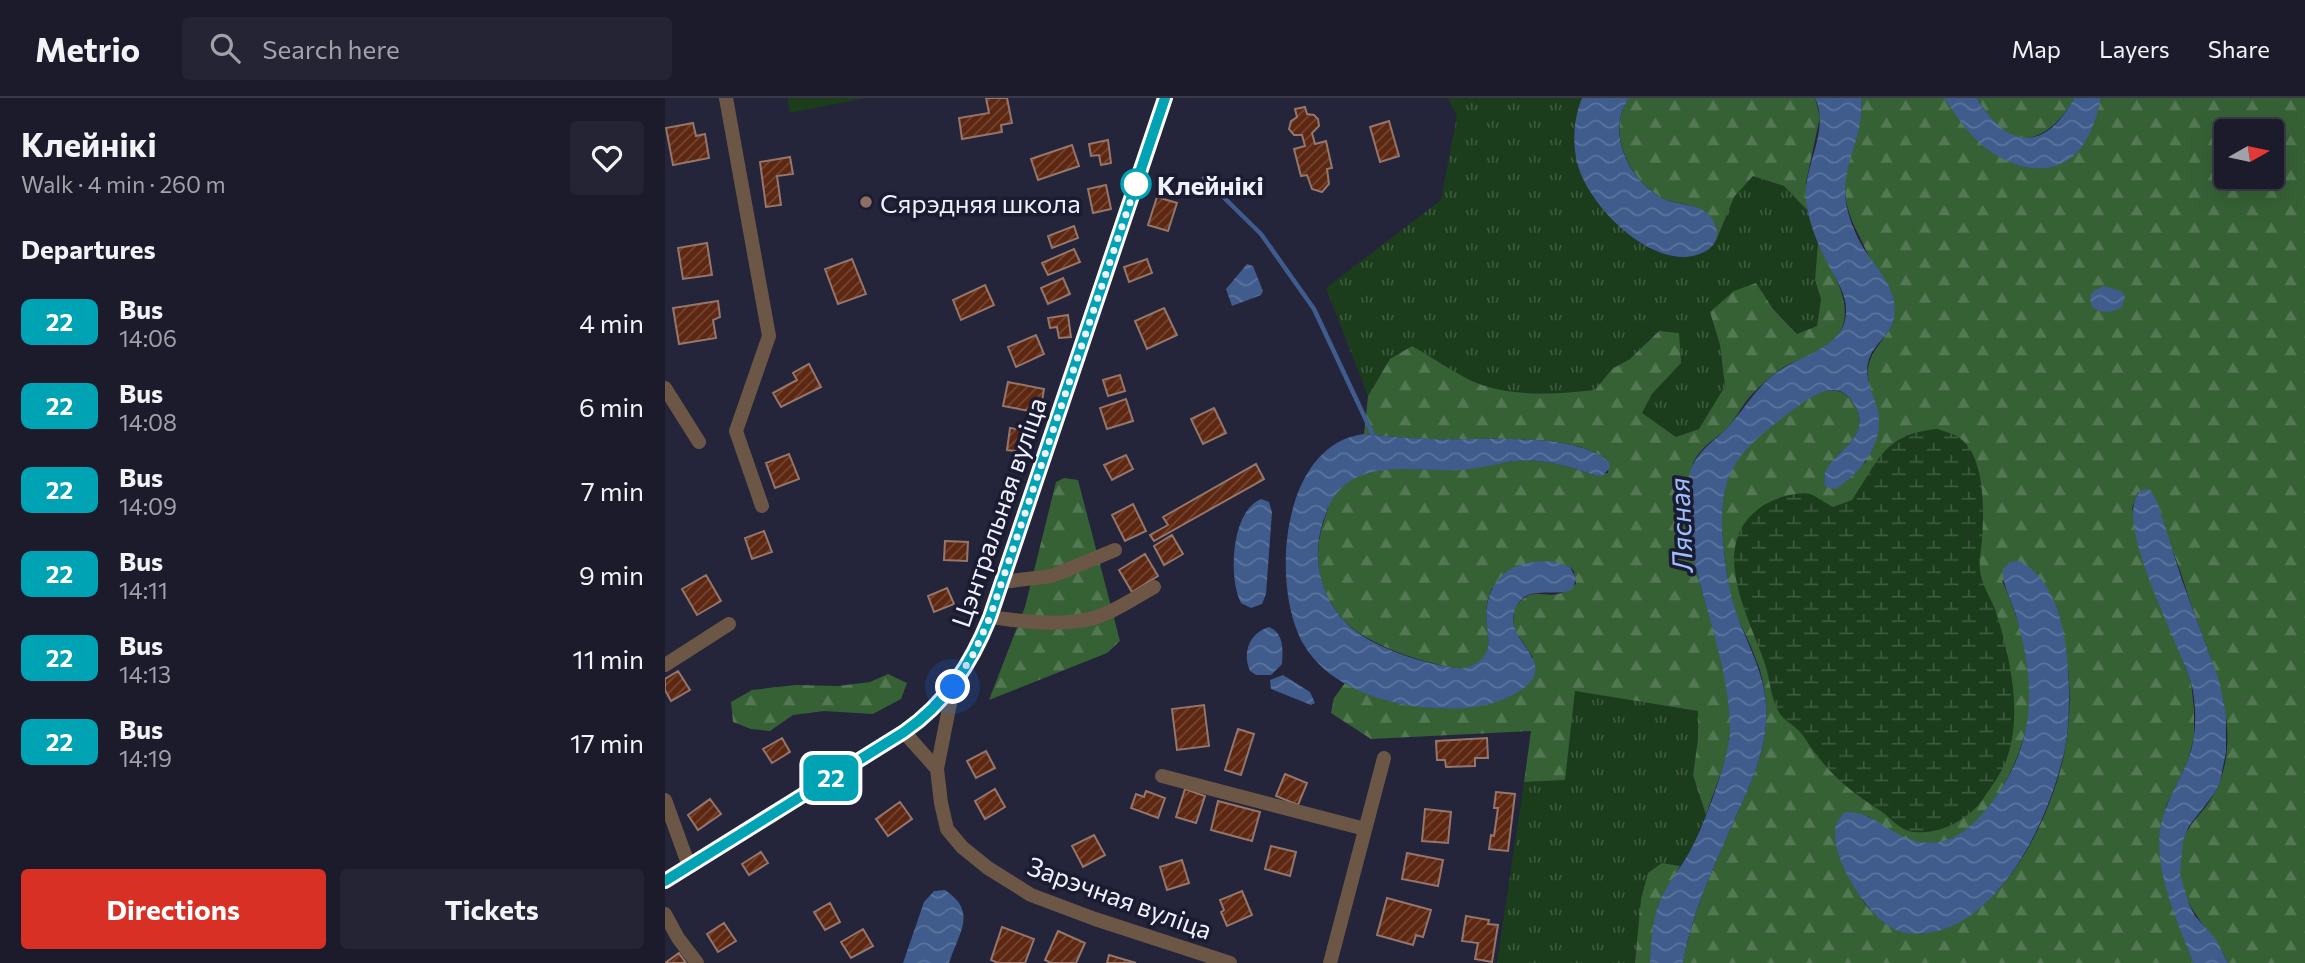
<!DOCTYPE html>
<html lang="en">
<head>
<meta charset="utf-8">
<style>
	body { margin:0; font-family:Commissioner,sans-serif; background:#242434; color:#f1f3f6; height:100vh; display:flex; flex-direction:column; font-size:26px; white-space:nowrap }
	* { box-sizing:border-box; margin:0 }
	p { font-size:23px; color:#a0a1a9 }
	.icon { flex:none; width:38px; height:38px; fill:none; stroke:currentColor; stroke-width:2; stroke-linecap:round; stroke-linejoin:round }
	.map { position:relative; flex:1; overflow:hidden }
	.drawer { display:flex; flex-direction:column; background:#1b1b2c; width:665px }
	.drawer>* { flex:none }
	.badge { padding:0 14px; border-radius:10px; font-size:24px; line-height:46px }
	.needle { width:46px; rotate:81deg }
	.tools { position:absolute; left:1549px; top:21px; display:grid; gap:14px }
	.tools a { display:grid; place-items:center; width:70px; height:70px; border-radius:7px; background:#1b1b2c; box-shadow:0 7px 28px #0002,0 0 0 2px #393948; font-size:35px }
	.you { position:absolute; width:35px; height:35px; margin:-18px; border:5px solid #fff; border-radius:50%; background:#1a73e8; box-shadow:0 0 0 10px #1a73e833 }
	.map>.badge { position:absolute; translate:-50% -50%; box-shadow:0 0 0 4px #fff }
	h2 { padding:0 21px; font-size:26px; line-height:63px }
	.round { display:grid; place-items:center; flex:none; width:74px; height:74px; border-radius:7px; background:#242434 }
	.headline { display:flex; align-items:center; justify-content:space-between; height:119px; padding:0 21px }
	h1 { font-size:33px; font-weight:700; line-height:52px }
	.cta { display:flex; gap:14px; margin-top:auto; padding:14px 21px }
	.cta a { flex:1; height:80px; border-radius:7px; background:#d93025; color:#fff; font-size:28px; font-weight:700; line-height:80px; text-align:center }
	.cta a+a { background:#242434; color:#f1f3f6 }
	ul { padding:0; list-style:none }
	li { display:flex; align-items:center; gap:21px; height:84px; padding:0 21px }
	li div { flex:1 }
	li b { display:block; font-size:26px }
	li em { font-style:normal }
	li .badge { min-width:77px; font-weight:700; text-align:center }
	header { display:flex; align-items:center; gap:42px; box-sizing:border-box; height:98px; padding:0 35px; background:#1b1b2c; border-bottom:2px solid #393948 }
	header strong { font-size:33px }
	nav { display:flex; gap:38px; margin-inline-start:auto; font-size:24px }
	.search { width:490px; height:63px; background:#242434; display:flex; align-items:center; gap:18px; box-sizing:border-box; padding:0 24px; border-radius:7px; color:#a0a1a9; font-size:26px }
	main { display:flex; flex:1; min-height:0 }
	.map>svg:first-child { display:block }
</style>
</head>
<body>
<header>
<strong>Metrio</strong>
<div class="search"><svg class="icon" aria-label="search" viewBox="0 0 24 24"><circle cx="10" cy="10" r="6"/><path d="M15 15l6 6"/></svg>Search here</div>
<nav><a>Map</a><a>Layers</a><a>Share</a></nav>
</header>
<main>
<section class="drawer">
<div class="headline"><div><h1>Клейнікі</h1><p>Walk · 4 min · 260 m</p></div><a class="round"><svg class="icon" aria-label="heart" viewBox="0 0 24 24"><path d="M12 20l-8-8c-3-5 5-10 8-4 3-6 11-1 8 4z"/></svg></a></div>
<h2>Departures</h2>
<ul>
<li><span class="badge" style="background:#00a3b4;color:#fff">22</span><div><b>Bus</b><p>14:06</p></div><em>4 min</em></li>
<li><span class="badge" style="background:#00a3b4;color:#fff">22</span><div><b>Bus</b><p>14:08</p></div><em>6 min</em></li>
<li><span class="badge" style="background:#00a3b4;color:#fff">22</span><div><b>Bus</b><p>14:09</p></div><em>7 min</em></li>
<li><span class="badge" style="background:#00a3b4;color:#fff">22</span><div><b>Bus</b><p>14:11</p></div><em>9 min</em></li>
<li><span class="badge" style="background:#00a3b4;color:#fff">22</span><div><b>Bus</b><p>14:13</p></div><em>11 min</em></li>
<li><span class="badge" style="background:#00a3b4;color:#fff">22</span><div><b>Bus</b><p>14:19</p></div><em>17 min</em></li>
</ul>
<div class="cta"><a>Directions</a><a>Tickets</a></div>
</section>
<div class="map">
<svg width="1640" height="865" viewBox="0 0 1640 865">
	<defs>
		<pattern id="grass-tufts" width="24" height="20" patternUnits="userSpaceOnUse" patternTransform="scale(1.75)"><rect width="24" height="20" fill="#1b3d1b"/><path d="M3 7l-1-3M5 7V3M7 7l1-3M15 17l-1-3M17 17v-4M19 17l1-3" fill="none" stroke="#3c5a3d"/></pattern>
		<pattern id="forest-firs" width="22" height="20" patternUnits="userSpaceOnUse" patternTransform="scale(1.75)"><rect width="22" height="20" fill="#366135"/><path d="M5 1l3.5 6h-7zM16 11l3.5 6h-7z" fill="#537853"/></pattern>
		<pattern id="wetland-marsh" width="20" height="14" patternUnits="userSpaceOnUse" patternTransform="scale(1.75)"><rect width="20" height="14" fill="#1b3d1b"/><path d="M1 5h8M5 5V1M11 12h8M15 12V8" fill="none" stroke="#3c5a3d"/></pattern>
		<pattern id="water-waves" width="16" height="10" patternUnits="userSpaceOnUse" patternTransform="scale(1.75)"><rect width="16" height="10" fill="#3f5c8c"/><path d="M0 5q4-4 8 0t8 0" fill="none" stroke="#5b749d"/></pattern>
		<pattern id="building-hatch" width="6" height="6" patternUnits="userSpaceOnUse" patternTransform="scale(1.75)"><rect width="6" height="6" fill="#5d2711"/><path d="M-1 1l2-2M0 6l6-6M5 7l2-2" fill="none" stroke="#754735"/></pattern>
	</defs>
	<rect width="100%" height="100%" fill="#24243b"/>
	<path fill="url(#grass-tufts)" d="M783 0H917C911 17 907 35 910 53 918 100 987 182 1040 153 1059 143 1058 115 1070 98 1075 91 1082 84 1088 78L1119 88 1142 112 1153 144 1150 182 1156 201 1152 228 1133 236 1108 211 1091 185 1045 213 1055 247 1060 288 1034 331 1011 339 977 315 987 296 1016 265 993 233 965 261 947 271 930 292C893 296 853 299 817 287 796 281 767 259 747 248L725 261 703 298 661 190 776 102 792 18Z
		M910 593 1033 613V641L1028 677 1041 717 1026 752 1015 768 997 765 971 849 970 865H832L859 684 900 682Z"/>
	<path fill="url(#forest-firs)" fill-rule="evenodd" d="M964 0H1150L1155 19 1141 84 1142 112 1119 88 1088 78 1069 99 1051 143 1052 133C1047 127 1042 117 1035 112 1027 105 1010 106 999 101 965 84 940 34 964 0Z
		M1196 0H1279L1305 34 1392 67C1419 55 1429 27 1436 0H1640V865H1563C1549 834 1520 814 1515 778 1509 725 1541 722 1555 683 1576 625 1548 568 1529 514 1521 493 1515 469 1506 449 1497 430 1484 412 1473 394L1467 410 1493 501 1507 532 1526 584 1529 611V638L1523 663 1501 708 1496 728 1495 750 1503 796 1528 865H1018C1027 814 1049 768 1070 721 1081 695 1094 670 1099 642 1104 615 1101 584 1090 559 1084 542 1075 527 1069 510 1063 492 1062 473 1059 453 1053 397 1058 364 1106 328 1123 316 1143 294 1164 293 1173 292 1182 295 1187 303 1215 341 1158 354 1159 384L1201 364 1204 285C1198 255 1219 247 1229 222 1221 202 1214 181 1205 161 1194 134 1179 117 1180 85 1181 55 1200 30 1196 0ZM1561 33H1606V79H1561ZM1337 482 1391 509C1405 556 1409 608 1399 657 1386 717 1345 805 1283 828 1275 831 1262 837 1252 835 1245 833 1236 827 1228 824 1222 821 1214 819 1209 815 1196 805 1188 784 1180 770L1203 718C1218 729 1236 741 1255 745 1318 755 1364 652 1366 601 1367 561 1353 519 1337 482Z
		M1312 0H1409C1397 24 1368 53 1339 34 1327 26 1320 12 1312 0Z
		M1153 144C1168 177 1200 219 1162 248 1148 259 1128 262 1114 272 1104 280 1091 291 1083 301 1075 311 1070 322 1061 331 1048 343 1031 352 1027 370 1006 461 1070 546 1065 636 1063 663 1049 691 1041 717L1028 677 1033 641V613L910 593 900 682 859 684 866 633 706 641 666 615 669 600 680 585C731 612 791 619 846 598L868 559 848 530 849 511C868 485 876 502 896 495 901 493 906 489 911 486L909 473 905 469 886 464 827 490C823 499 821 507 821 516 821 529 828 545 820 558 816 565 806 570 798 570 769 570 705 547 685 528 656 502 646 463 658 426 661 417 664 405 669 396 693 362 748 372 784 372 804 372 822 367 841 364 873 359 900 367 929 377L943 375 944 364C910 332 810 343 764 341 742 340 721 338 699 336L703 298 725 261 747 248C767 259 796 280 817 287 853 299 893 296 930 292L947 271 965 261 994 233 1014 235 1016 265 987 296 977 315 1011 339 1034 331 1060 288 1055 247 1045 214 1069 193 1091 185 1108 211 1132 236 1152 228 1156 201 1150 182Z
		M399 380 413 382 455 543 442 555 324 602 360 509 391 384Z
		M223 576 242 585 236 601 208 616 159 613 128 617 105 633 86 631 68 624 66 604 87 592 131 587 173 588 205 584Z
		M997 765 1015 768 993 807 985 865H970L976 801 983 775Z"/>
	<path fill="url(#wetland-marsh)" d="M1272 331C1278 333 1286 335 1292 338 1321 356 1319 412 1317 442 1316 454 1313 465 1316 478 1319 492 1328 503 1332 517 1345 560 1357 613 1343 657 1339 672 1328 686 1320 698 1306 721 1275 737 1248 734 1234 732 1224 718 1213 711 1186 694 1166 677 1147 651 1143 646 1140 639 1135 634 1129 627 1120 623 1115 616 1106 603 1105 581 1100 566 1084 518 1040 445 1099 407 1110 400 1132 393 1145 396 1153 399 1160 405 1168 409L1187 402C1214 363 1218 336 1272 331Z"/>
	<path fill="#1b3d1b" d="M122 0H201L125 15Z"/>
	<path fill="url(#water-waves)" d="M917 0H964C940 34 964 82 997 100 1011 107 1030 105 1042 115 1050 122 1055 135 1050 144 1046 152 1036 156 1028 158 982 167 925 108 913 68 907 46 908 22 917 0Z
		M1150 0H1196C1201 36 1175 67 1181 104 1183 118 1189 132 1195 144 1205 163 1222 178 1228 199 1237 237 1209 239 1203 265 1200 279 1207 294 1211 306 1223 342 1198 372 1171 391L1161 389C1147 358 1217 345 1187 303 1174 283 1151 295 1136 306 1073 353 1050 370 1059 453 1062 480 1066 505 1077 530 1094 571 1107 595 1099 642 1094 668 1083 692 1072 716 1051 765 1027 812 1018 865H985C986 846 987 826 993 808 1000 788 1015 771 1025 753 1039 728 1064 660 1065 633 1065 581 1046 528 1033 478 1025 447 1017 411 1024 379 1029 355 1046 346 1062 330 1080 311 1092 287 1115 272 1139 256 1183 248 1181 211 1181 196 1171 181 1164 168 1153 147 1144 126 1141 103 1137 69 1166 33 1150 0Z
		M1279 0H1312C1342 51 1380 55 1409 0H1436C1431 22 1423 49 1403 62 1376 80 1339 66 1317 47 1302 34 1290 16 1279 0Z
		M582 166 588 168 598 193 596 197 567 208 561 191Z
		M1439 188 1456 193 1460 199 1457 209C1447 215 1437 216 1427 209L1425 200 1427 194Z
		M699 336C721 338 742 340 764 341 810 343 909 332 944 364L945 370 937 378 929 377C900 367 873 359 842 364 826 367 811 371 795 372 748 374 686 357 663 410 656 427 652 444 653 462 656 495 672 523 701 540 724 554 769 569 797 570 805 570 814 565 819 558 826 549 823 538 822 528 818 500 830 474 858 466 873 462 891 462 905 469L911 480 908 491C893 499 876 490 861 498 855 502 850 508 849 515 840 546 904 568 846 598 817 613 778 612 747 608 706 601 661 584 639 547 605 489 615 346 699 336Z
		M1479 391 1485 392 1492 403 1517 482 1554 582 1561 616V654L1555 684 1549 696 1524 728 1518 743 1515 776 1524 806 1530 818 1550 840 1563 865H1528C1513 823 1487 772 1496 726 1501 703 1514 684 1523 662 1532 638 1532 608 1526 584 1517 550 1440 411 1479 391Z
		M596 401 604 404 607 414 601 496 597 506 586 510 576 505C563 480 566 413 596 401Z
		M1355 463C1397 486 1403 548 1404 591 1404 614 1404 637 1398 659 1382 727 1327 845 1241 835 1209 831 1170 767 1170 737 1169 727 1174 721 1180 714 1214 712 1233 751 1274 744 1297 740 1314 721 1328 703 1371 644 1371 589 1352 521 1348 504 1337 489 1338 471L1345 464Z
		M604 529C619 535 618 551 617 566L606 577H591L585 573C577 555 584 535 604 529Z
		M618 577 645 594 650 605 646 607 606 591 605 582Z
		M280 792C313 814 294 834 284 865H238L259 804 269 793Z"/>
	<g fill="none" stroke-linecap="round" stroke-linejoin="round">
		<path stroke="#3f5c8c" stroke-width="4.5" d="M539 80 596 136 649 211 708 337"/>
	</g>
	<path fill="url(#building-hatch)" stroke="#94766a" stroke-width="2" d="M321 0H342L347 25 336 27 337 34 297 41 294 20 324 15Z
		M640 9 642 16 649 17 653 21 654 28 647 35 650 46 661 43 667 70 662 71 664 86 657 94 647 91 642 77 636 78 629 51 640 48 637 37H629L624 31 626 23 632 19 630 11Z
		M724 23 734 58 715 64 705 29Z
		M28 25 31 38 40 36 44 60 8 67 1 30Z
		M443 42 446 65 436 67 434 57 426 58 424 46Z
		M407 47 414 68 373 82 366 61Z
		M125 59 128 76 112 78 116 107 101 109 95 64Z
		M441 87 446 111 428 115 423 91Z
		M492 99 512 105 503 133 483 127Z
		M409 128 413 140 387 150 383 138Z
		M42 145 47 177 18 181 13 150Z
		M409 151 415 164 383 177 377 165Z
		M187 161 201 196 173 206 160 171Z
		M482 161 487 175 464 184 459 169Z
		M398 180 405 196 383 206 376 190Z
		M320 187 329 207 296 222 288 202Z
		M53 203 55 219 48 222 51 240 14 246 8 210Z
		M499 210 512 237 482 251 470 223Z
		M403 217 406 239 394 240 392 229 385 230 383 220Z
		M371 237 379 256 351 269 343 249Z
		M144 266 156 289 116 309 108 295 132 282 128 275Z
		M455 277 460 293 443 298 438 282Z
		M343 284 379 291 375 315 338 308Z
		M461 301 468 323 442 331 435 310Z
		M549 310 561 335 538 346 526 321Z
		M345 330 363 333 360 354 342 352Z
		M124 356 134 381 110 390 101 365Z
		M461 357 468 371 447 382 439 367Z
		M591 366 599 381 489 443 485 437 503 427 498 419Z
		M468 406 481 433 460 443 447 417Z
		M99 433 107 454 87 461 80 440Z
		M507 437 518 456 499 467 489 448Z
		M280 443 303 444 302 463 279 462Z
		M480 456 493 478 467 494 454 472Z
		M41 477 56 503 32 517 17 491Z
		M282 490 289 506 269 514 263 498Z
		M13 573 25 592 6 603 0 592V581Z
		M539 607 544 648 512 652 507 611Z
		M573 631 589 636 576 677 560 672Z
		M117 640 125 654 107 665 98 651Z
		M822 640 823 660H810V668L781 669 780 662H772L771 643Z
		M321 653 330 670 311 680 302 663Z
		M620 676 642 685 633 707 611 698Z
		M330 691 340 709 320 721 310 703Z
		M520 691 540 698 531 725 511 719Z
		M481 693 500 700 493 720 466 710 471 696 479 699Z
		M831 694 850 696 843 753 824 751 826 737 829 738 833 710H829Z
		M45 701 56 716 33 732 23 717Z
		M553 703 595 714 587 743 546 732Z
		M235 704 247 721 223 738 211 721Z
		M760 711 786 714 783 745 757 743Z
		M429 737 440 757 418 769 407 748Z
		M606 748 631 754 625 778 600 771Z
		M96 754 103 765 84 777 77 766Z
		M742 755 778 762 773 788 737 781Z
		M517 762 524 785 502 792 495 769Z
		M577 793 587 817 562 828 556 814 559 812 555 802Z
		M722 800 766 812 758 839 751 837 748 847 712 837Z
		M165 805 175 824 160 832 149 814Z
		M801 818 824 822 823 826 833 827 827 864 810 861 813 845 797 843Z
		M59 825 71 843 53 854 42 836Z
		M337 829 369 841 360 865H333L326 862Z
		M198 831 208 848 186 860 176 844Z
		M393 833 420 845 411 865H386L380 862Z
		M14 855 21 865H0Z
		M444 857 471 865H442Z"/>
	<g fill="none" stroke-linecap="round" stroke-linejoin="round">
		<path stroke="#6c5746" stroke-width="14" d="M61 0 104 238 71 333 97 408
			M0 290 34 344
			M337 484 387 478 450 452
			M325 519C354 523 385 527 414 523 441 520 466 502 489 489
			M0 567 64 526
			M239 634 272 671 276 705 282 731 297 749 323 770 366 797 430 821 565 865
			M272 671 288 590
			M497 678 700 731
			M0 702 24 768
			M0 783 239 634C281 605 306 566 325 519L500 0
			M0 816 13 840 32 865
			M665 865 719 660"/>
	</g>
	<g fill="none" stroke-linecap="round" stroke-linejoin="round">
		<defs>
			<path id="line" d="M0 783 239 634C281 605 306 566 325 519L500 0"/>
		</defs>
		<use href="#line" stroke="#fff" stroke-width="16"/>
		<use href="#line" stroke="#00a3b4" stroke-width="10"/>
		<path stroke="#f0f1fe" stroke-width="7" stroke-dasharray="0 12.6" d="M288 589 309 555 325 519 474 78 471 86"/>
	</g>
	<circle fill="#fff" stroke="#00a3b4" stroke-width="3.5" cx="471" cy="86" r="14"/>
	<circle fill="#8d6e63" stroke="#1b1b31" stroke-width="2.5" cx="201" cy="104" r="7"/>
	<g text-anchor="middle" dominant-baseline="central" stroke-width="7" stroke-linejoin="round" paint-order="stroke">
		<g font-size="26" font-weight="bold" fill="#f0f1fe" stroke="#1b1b31" text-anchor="start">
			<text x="492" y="86">Клейнікі</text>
		</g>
		<g font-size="26" fill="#f0f1fe" stroke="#1b1b31" text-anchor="start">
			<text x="215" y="104">Сярэдняя школа</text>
		</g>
		<g font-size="26" fill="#f0f1fe" stroke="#1b1b31">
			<text transform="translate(333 414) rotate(-71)">Цэнтральная вуліца</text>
			<text transform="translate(455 799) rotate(20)">Зарэчная вуліца</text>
		</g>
		<g font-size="28" font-style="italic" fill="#9cc0fb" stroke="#1b1b31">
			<text transform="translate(1015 427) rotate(-92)">Лясная</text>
		</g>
	</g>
</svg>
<div class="tools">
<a><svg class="needle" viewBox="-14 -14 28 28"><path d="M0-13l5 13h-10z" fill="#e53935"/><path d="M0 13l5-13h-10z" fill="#a0a1a9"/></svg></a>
</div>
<div class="you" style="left:288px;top:589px"></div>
<b class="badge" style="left:166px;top:680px;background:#00a3b4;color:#fff">22</b>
</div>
</main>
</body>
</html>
